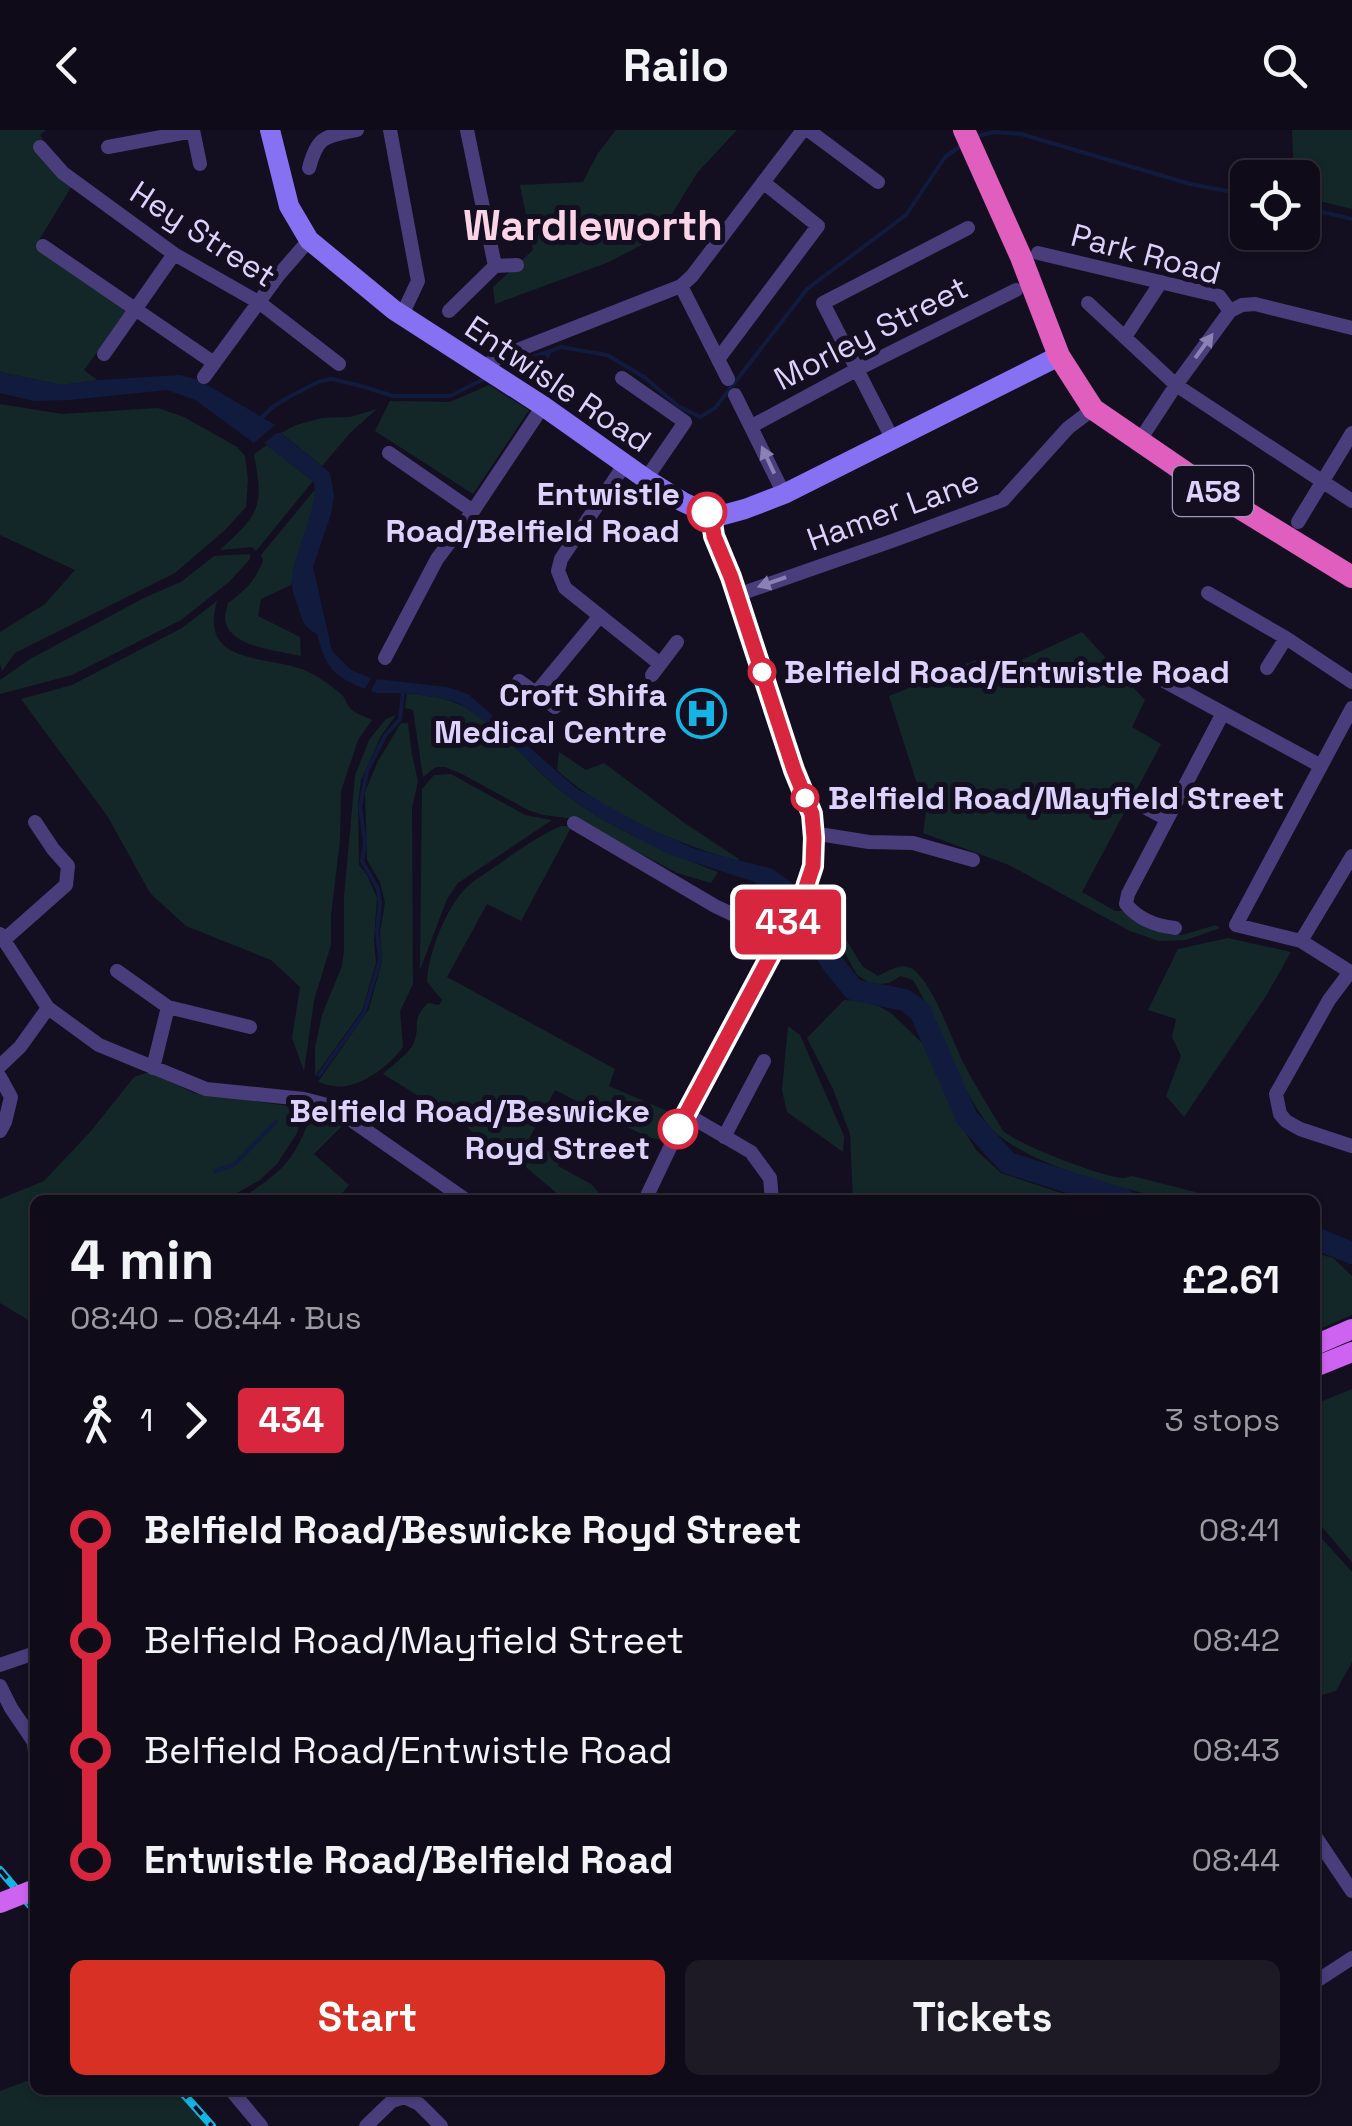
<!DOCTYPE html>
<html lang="en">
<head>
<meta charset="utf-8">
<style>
	body { margin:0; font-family:"Space Grotesk",sans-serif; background:#1d1925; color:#f1f3f6; height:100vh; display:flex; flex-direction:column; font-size:38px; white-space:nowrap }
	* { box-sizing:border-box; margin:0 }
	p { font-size:32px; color:#9b9ba2 }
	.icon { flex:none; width:55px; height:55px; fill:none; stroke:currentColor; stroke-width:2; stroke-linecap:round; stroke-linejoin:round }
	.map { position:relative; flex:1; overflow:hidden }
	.side { position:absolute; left:30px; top:1065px; width:1290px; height:900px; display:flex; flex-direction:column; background:#0f0b18; border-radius:15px; box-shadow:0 2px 8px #0004,0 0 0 2px #2f2b37 }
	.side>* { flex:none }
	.badge { padding:0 20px; border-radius:8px; font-size:35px; line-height:65px }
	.buttons { position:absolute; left:1230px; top:30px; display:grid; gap:20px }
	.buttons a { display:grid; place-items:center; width:90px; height:90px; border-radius:15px; background:#0f0b18; box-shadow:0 2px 8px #0004,0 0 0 2px #2f2b37; font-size:50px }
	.map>.badge { position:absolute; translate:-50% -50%; box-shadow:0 0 0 5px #fff }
	.legs { display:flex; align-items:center; gap:15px; height:110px; padding:0 40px; font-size:32px }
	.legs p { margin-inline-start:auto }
	.overview { display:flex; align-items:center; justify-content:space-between; height:170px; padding:0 40px }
	h1 { font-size:55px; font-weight:800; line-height:75px }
	.cta { display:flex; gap:20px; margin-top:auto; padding:20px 40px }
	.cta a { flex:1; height:115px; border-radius:15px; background:#d93025; color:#fff; font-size:40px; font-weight:800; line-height:115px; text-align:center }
	.cta a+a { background:#1d1925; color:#f1f3f6 }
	ul { padding:0 40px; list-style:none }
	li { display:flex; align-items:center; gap:35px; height:110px; font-size:38px }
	li i { display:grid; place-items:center; width:15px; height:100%; margin:0 12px; background:currentColor }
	li i::after { content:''; width:25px; height:25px; margin:-12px; border:8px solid; border-radius:50%; background:#0f0b18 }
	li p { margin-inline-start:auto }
	li:first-child i { background:linear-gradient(#0000 50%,currentColor 0) }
	li:last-child i { background:linear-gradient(currentColor 50%,#0000 0) }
	header { display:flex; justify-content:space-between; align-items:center; height:130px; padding:0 40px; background:#0f0b18; font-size:45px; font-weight:800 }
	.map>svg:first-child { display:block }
</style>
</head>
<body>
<header><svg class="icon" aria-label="back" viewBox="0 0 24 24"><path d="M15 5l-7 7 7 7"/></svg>Railo<svg class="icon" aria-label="search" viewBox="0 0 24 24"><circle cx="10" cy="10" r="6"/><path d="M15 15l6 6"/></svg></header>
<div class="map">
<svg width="1352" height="1996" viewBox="0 0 1352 1996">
	<rect width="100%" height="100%" fill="#140f20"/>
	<path fill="#132729" d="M0 0H46L40 5 62 40 76 49 36 115 127 182 84 240 97 250 62 255 0 242Z
		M616 0H737L697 43 670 87 645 113 609 132 495 174 493 157 533 120 520 55 583 52 598 23Z
		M1292 0H1352V79L1303 67 1302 48 1294 47Z
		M489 255 529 280 473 364 375 301 390 271 450 272Z
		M0 274 62 284 158 278 184 287 237 317 245 326 248 350 246 377 225 400 175 443 15 523 2 541 0 534V502L45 474 75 440 0 405Z
		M377 279 351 302 322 336 281 303 296 295 322 288 350 287Z
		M267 315 313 351 256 421 252 417 220 420C260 383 264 378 254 324Z
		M317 357 315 371 291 455 261 469 258 486 300 507 301 526C279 521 228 517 225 489 225 486 227 476 228 473 245 461 255 451 263 431L261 425Z
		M250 424V429L229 452 181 490 72 545 0 564V550L30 529 146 467 181 452 214 426Z
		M217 471C197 540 274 523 311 543 321 549 335 558 343 566 346 570 347 576 351 579 356 584 366 587 372 590L358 610 341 661 340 711 331 785V815L314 870 304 941 292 908 300 857 271 830 186 796 150 763 108 687 21 569 72 555 182 498Z
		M1082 502 1145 570 1132 597 1161 614 1082 762 1115 781H1123L1146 795 1170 805H1182L1216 795 1220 798 1186 810 1159 811 1130 801 1009 735 923 703 926 682 889 566 911 557V551L924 549 976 530 985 547Z
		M407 563C422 566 439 566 453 572 496 588 529 637 566 665 612 699 665 722 718 742L711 753 677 743 576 689 543 685 528 680 462 644 445 637H436L423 647 413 580 405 578Z
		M396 585 381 606 361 650 358 674 359 735 367 745 377 768 374 809 376 833 362 881 315 946V918L322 885 342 836 344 821V767L355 646 369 610 386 589Z
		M401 593H408L412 625 418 651 412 678 413 854 400 881 403 917C389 936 359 960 334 956 329 956 323 953 318 952L369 879 382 831 380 801 385 773 380 752 367 730 365 662 378 631Z
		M559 622 586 640 604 633 686 694 739 729 737 731C674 712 606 685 557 640Z
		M451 644 525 685 552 690 458 753 447 769 420 840 422 659 434 645Z
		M561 696H572L521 791 487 774 447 847 615 939 609 956 676 985 661 1010 645 1006 555 960 528 1011 562 1028 558 1036 591 1054 605 1070H565L521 1033 525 1028 515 1021 510 1024 500 1017 492 1024 460 989 439 972 435 976 383 944C392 935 409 924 414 913 421 894 410 891 428 873L439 875 442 870 427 852C428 824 446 777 467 757 474 750 485 744 493 738 515 723 536 707 561 696Z
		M815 768 821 769 863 837 878 846C887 842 898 834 908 837 931 844 952 912 963 932 975 956 990 978 1003 1001 1020 1015 1093 1043 1116 1047 1123 1049 1125 1048 1132 1046L1227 1070C1212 1070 1196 1071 1181 1070 1134 1064 1013 1032 986 992 955 949 940 895 913 850L901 846 889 853 873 855 857 845Z
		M1228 808 1291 822 1266 866 1184 987 1166 966 1181 926 1172 907 1176 889 1148 880 1178 819Z
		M844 870 872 872 892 884 922 913 938 941 962 997 976 1020 1001 1043 1082 1070H853L850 1004 833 959 807 908Z
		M788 896 800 905 844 1006 843 1022 787 982 782 960Z
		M149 942 194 963 304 978 297 1003 277 1034 260 1050 225 1070H35V1194L0 1173V1069L44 1051 91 1001 134 947Z
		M313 979 328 983 345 993 314 1024 349 1055 337 1070H238C283 1042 296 1030 313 979Z
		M1315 1123 1333 1128 1352 1146V1185L1315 1201Z
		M1352 1259V1432L1315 1389V1274Z
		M1315 1401 1352 1442V1532L1336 1561 1315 1567Z
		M35 1948V1960H177L208 1996H0V1961Z"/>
	<path fill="#101b3e" d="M0 242 62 255 97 250 180 245 199 250 275 295 254 313 195 270 167 260 70 270 34 271 0 263Z
		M277 303H281L330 343 334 365 331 384 313 437 332 521 351 540 371 548 365 559C333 546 326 538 317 504 306 499 302 492 299 480 296 470 291 460 292 450 293 423 322 370 313 351L264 313Z
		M377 549 447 557 468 564 576 658 642 695 695 719 773 739 795 756 782 780 761 754 668 724 596 686 564 664 489 594 458 573 445 569 407 563H376L371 561Z"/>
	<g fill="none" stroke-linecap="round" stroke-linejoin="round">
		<path stroke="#101b3e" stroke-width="4" d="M978 6 994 2 1021 4 1190 54 1248 65
			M1302 77 1352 89
			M545 232 549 222
			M514 234 561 217 607 225 644 247 678 276 700 287 715 278 807 159 906 85 945 27 962 15
			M260 289 274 276 289 267 318 252 331 249 358 255 393 266H450L482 250
			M319 945 364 883 380 830 377 801 380 773 378 759 362 731 365 713 360 677 367 641 385 606 400 589 403 563
			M216 1041 235 1034 276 992"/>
		<path stroke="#101b3e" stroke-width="22" d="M765 748C807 772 807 791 829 828 836 839 846 850 854 860L905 870 920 881 967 988 1008 1033 1125 1070
			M1315 1108 1352 1123"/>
		<path stroke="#493e7b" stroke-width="14" d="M193 0 200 34
			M390 0 418 151 402 185
			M808 0 878 52
			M40 17 63 43 174 124 260 173 339 234
			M108 17 193 1
			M309 38C318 4 326 7 357 0
			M43 116 214 233
			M1038 123 1219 166 1230 181
			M495 136 517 135
			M681 156 728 249
			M1088 173 1176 255 1352 371
			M449 181 495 136 467 0
			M1230 181 1242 175 1255 174 1352 198
			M1125 207 1161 152
			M104 224 174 124
			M719 228 818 96 763 52
			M482 238 500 227 681 156 692 146 803 0
			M204 247 277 147 309 110
			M622 248 685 292 646 349
			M735 265 784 364
			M752 296 856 240 1016 160
			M892 308 823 173 968 98
			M1140 310 1176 255 1230 181
			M389 323 473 381
			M625 334 561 429 558 441 565 458 660 534
			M1298 392 1352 303
			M1208 463 1286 508 1352 552
			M737 465 892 411 1003 370 1068 298 1093 279
			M385 528 437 429 473 381 543 276
			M1267 538 1286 508
			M652 545 677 512
			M519 551 555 577
			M1164 551 1321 636
			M536 563 599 487
			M1352 578 1236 795 1301 811 1352 843
			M1135 672 1167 689
			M574 693 715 776 780 807
			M814 708 825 705 869 712 913 713 973 730
			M1175 798C1157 796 1138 789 1126 774L1128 764 1223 583
			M0 804 48 878 99 915 206 959 304 969 331 976 466 1070
			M5 809 66 755 68 736 53 719 35 692
			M1301 811 1352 726
			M117 841 168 877 250 897
			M1350 842 1329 870 1276 964 1280 984 1286 991 1300 999 1352 1016
			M0 936 20 917 48 878
			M153 938 168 877
			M0 947 11 967 5 992 0 1001
			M686 984 751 1022 770 1048 772 1070
			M724 1007 764 931
			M645 1070 686 984 804 763 813 736 814 708 812 684 794 640 731 447 714 406 711 385
			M0 1535 35 1523
			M0 1556 11 1578 34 1612 35 1623
			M1315 1706 1352 1761
			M1315 1852 1352 1828
			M231 1960 261 1996
			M366 1996 392 1971 404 1967 419 1974 441 1996"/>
		<path stroke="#8671f3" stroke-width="20" d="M270 0 289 76 309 110 394 180 543 276 646 349 683 372 711 385H723L745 379 784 364 1059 226"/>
		<path stroke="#cf63f1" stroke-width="20" d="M1315 1215 1352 1199
			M1315 1237 1352 1222"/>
		<path stroke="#e05ebe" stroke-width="22" d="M964 0 1021 127 1059 226 1093 279 1220 366 1352 447"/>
		<defs>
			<path id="rail" d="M0 1740 35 1781
				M180 1960 212 1996"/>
		</defs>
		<use href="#rail" stroke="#14b4e5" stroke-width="8"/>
		<use href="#rail" stroke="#140f20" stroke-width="4" stroke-dasharray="11" stroke-linecap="butt"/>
		<path stroke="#cf63f1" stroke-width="20" d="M0 1773 35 1759"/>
	</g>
	<defs><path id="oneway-solid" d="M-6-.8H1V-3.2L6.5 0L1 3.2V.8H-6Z" transform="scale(2.5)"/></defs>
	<g fill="#8b81b5">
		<use href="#oneway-solid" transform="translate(1204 216) rotate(-54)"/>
		<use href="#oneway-solid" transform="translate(768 330) rotate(-115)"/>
		<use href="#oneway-solid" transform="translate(772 452) rotate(161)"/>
	</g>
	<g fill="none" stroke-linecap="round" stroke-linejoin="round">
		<defs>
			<path id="line-1" d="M678 999 804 763 813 736 814 708 812 684 794 640 731 447 714 406 711 385 707 382"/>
		</defs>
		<use href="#line-1" stroke="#fff" stroke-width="22"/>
		<use href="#line-1" stroke="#d7263d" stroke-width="15"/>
	</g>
	<defs>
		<symbol id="hospital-ring" viewBox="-11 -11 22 22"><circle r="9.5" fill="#140f20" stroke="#14b4e5" stroke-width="1.5"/><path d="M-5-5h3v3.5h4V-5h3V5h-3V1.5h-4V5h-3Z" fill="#14b4e5"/></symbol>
	</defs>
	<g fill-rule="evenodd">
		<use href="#hospital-ring" x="674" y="556" width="55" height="55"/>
	</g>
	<g fill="#fff" stroke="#d7263d" stroke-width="5">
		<circle cx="707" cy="382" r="18"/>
		<circle cx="762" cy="542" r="12"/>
		<circle cx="805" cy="668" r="12"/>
		<circle cx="678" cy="999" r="18"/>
	</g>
	<g text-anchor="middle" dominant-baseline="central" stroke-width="10" stroke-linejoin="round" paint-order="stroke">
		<rect fill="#140f20" stroke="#a098b9" stroke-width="2.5" x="1173" y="336" width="80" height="50" rx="8"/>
		<g font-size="30" font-weight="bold" fill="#dcd2fb">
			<text x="1213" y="361">A58</text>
		</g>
		<g font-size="32" fill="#dcd2fb" stroke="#140f20">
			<text transform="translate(203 104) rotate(33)">Hey Street</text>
			<text transform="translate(1146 124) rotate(15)">Park Road</text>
			<text transform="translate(871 203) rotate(-27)">Morley Street</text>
			<text transform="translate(558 254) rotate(34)">Entwisle Road</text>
			<text transform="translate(893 380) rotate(-20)">Hamer Lane</text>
		</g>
		<g font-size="32" font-weight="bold" fill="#dcd2fb" stroke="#140f20" text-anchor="end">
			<text x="680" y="364">Entwistle<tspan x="680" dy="37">Road/Belfield Road</tspan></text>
			<text x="784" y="542" text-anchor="start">Belfield Road/Entwistle Road</text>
			<text x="828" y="668" text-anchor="start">Belfield Road/Mayfield Street</text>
			<text x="650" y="981">Belfield Road/Beswicke<tspan x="650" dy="37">Royd Street</tspan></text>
		</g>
		<g font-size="32" font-weight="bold" fill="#dcd2fb" stroke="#140f20" text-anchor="end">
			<text x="667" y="565">Croft Shifa<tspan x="667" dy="37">Medical Centre</tspan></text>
		</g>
		<g font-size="42" font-weight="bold" fill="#fbd4e7" stroke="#140f20">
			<text x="593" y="95">Wardleworth</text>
		</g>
	</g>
</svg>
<div class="buttons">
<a><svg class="icon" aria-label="locate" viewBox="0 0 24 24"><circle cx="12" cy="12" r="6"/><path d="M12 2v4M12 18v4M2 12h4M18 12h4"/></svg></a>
</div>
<b class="badge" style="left:788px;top:792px;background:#d7263d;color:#fff">434</b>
<section class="side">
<div class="overview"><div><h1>4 min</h1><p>08:40 – 08:44 · Bus</p></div><b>£2.61</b></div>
<div class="legs"><svg class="icon" aria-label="walk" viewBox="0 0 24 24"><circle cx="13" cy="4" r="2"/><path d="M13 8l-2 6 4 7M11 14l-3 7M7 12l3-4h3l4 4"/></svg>1<svg class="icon" aria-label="forward" viewBox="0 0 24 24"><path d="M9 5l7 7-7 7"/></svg><b class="badge" style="background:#d7263d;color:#fff">434</b><p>3 stops</p></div>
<ul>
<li><i style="color:#d7263d"></i><b>Belfield Road/Beswicke Royd Street</b><p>08:41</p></li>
<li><i style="color:#d7263d"></i><span>Belfield Road/Mayfield Street</span><p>08:42</p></li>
<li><i style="color:#d7263d"></i><span>Belfield Road/Entwistle Road</span><p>08:43</p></li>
<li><i style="color:#d7263d"></i><b>Entwistle Road/Belfield Road</b><p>08:44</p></li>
</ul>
<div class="cta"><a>Start</a><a>Tickets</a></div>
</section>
</div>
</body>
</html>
